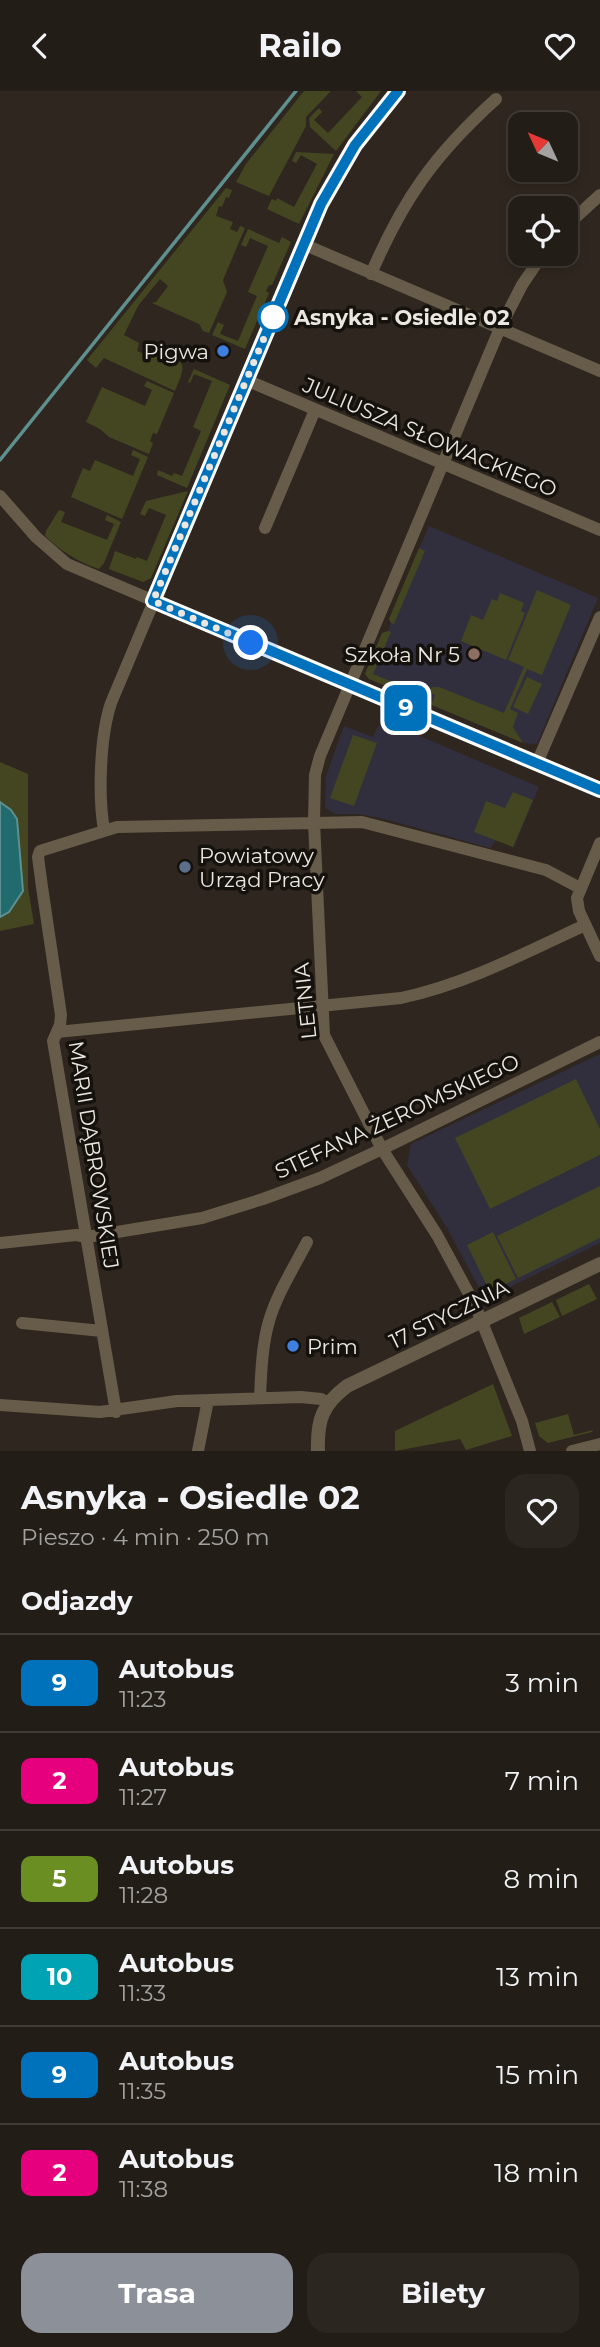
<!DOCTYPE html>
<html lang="pl">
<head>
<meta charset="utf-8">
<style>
	body { margin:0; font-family:Montserrat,sans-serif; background:#2b2620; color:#f1f3f6; height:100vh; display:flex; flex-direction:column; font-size:26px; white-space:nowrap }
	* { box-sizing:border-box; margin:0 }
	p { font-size:23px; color:#a3a2a1 }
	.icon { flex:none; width:38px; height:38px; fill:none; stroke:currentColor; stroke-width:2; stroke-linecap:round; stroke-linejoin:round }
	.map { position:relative; height:1360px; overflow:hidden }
	.details { display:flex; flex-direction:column; background:#231d17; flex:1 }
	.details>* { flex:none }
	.badge { padding:0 14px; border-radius:10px; font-size:24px; line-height:46px }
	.needle { width:46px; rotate:314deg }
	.tools { position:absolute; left:508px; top:21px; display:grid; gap:14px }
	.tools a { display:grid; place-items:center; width:70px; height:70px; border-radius:14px; background:#231d17; box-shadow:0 4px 10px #0003,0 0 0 2px #403b36; font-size:35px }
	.you { position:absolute; width:35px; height:35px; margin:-18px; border:5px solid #fff; border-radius:50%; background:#1a73e8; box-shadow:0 0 0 10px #1a73e833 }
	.map>.badge { position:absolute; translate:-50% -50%; box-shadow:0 0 0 4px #fff }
	h2 { padding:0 21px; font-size:26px; line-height:63px }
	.round { display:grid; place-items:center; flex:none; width:74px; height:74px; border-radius:21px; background:#2b2620 }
	.headline { display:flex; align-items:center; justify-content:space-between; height:119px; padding:0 21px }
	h1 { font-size:33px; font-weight:700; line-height:52px }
	.primary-button { display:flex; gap:14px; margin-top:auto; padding:14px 21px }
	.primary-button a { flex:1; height:80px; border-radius:21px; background:#8c9099; color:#fff; font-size:28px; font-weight:700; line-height:80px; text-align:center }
	.primary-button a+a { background:#2b2620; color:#f1f3f6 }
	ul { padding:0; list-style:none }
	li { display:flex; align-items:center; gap:21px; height:98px; padding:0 21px; border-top:2px solid #403b36 }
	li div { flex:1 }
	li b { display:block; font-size:26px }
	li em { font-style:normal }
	li .badge { min-width:77px; font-weight:700; text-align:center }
	header { display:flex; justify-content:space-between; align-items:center; height:91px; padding:0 21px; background:#231d17; font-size:32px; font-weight:700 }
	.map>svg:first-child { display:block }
</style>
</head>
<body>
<header><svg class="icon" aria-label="back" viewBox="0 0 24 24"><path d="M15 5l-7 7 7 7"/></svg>Railo<svg class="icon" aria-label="heart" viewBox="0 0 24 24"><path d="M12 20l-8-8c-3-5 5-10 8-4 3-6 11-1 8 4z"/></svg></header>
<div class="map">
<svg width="600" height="1360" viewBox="0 0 600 1360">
	<rect width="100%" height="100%" fill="#2f271f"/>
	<path fill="#312e3e" d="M429 435 598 507 537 653 523 652 369 588 365 583 382 542 388 540 391 532 389 528Z
		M379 634 392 638 394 634 539 696 514 756 496 749 490 757 381 727 358 723H336L325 717 326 685 344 635 373 646Z
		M600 963V1152L485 1208 447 1137 407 1074 411 1053Z"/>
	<path fill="#434621" d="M304 0H331L306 26V35L269 105 236 91 246 73Z
		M356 0H381L336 60 310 36 309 27 319 17 322 21 314 29 328 42 362 6Z
		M296 61 334 63 299 133 267 118 272 108 276 110 277 107 294 116 317 73 301 64 296 72 292 70Z
		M226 97 232 99 229 107 226 106 222 116 219 115 216 125 233 131 230 138 237 141 240 135 245 137 223 189 227 201 209 242 203 240 199 233 152 212 156 211 168 195 160 188 138 215 124 244 139 252 137 260 152 266 157 260 163 264 162 271 169 274 174 267C190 273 179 288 175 300L104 267 96 277 87 269Z
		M248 138 279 152 282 146 291 151 272 194H269L266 200 269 202 245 258 212 244 218 231 224 234 220 243 238 250 257 205 248 201 268 155 250 147 246 156 241 154Z
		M194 278 230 294 187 397 157 384 158 379 172 385 174 382 182 385 201 340 193 336 212 290 194 283 190 292 188 291Z
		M147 290 174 302 157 343 153 342 150 350 153 352 149 363 109 346 100 338 86 331 102 296 145 315 152 299 144 295Z
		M133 359 148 366 122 428 71 406 83 377 90 380 95 369 133 385 140 368 131 364Z
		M188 400 151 487 143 491 109 478 115 460 136 468 137 466 147 470 166 424 149 417 145 425 140 423 146 410Z
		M59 419 65 421 61 431 107 449 114 433 105 429 107 424 121 431 104 472 99 478C78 471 61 460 45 445L46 440Z
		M419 457 425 460 394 533 391 532 389 528Z
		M537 499 571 514 542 584 527 578 510 618 518 622 513 636 523 652 422 610 424 606 432 612 435 604 427 600 433 596H439L504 622 524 576 508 569Z
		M500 502 524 512 521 520 525 522 506 569 461 550 471 524 483 529 492 508 497 510Z
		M388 540 391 541 373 583 413 599 414 607 369 588 365 583 382 542Z
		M527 586 542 593 528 623 513 616Z
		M353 644 377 652 354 715 330 707Z
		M0 671 28 683V797L34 833 0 840Z
		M513 701 533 709 513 756 474 741 486 710 505 717Z
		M576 988 600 1038V1064L490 1118 455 1047Z
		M600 1095V1147L518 1187 497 1145Z
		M493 1141 516 1188 490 1201 467 1154Z
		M589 1193 597 1208 562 1225 556 1209Z
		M552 1211 560 1226 524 1243 519 1227Z
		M493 1293 512 1345 466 1359 460 1348 395 1360V1340Z
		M568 1323 574 1344 593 1339 592 1341 548 1352 539 1345 535 1332Z"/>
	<path fill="#216b6e" stroke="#5e9090" stroke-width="2" d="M0 711 11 719 17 728 23 800 9 821 0 826Z"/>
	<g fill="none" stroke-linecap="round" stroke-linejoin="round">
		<path stroke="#5e9090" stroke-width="3.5" d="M0 369 296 0"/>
		<path stroke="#665c49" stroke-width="12" d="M565 136 600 104
			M303 153 600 280
			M371 183C403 108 435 63 496 8
			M246 289 600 439
			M0 405 36 446 67 473 600 699
			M265 437 315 319
			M537 672 600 526
			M104 739C98 704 100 645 111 612L321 113 355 54 398 0
			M600 752 577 807 579 820 600 865
			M57 941 401 907C466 893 525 862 585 834
			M0 1152 76 1144 87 1146 202 1127 263 1108 320 1087 382 1058 600 951
			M22 1232 102 1240
			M260 1307C261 1283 262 1254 269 1230 277 1203 294 1176 307 1151
			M0 1314 100 1321 177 1310 301 1306 321 1308 328 1312
			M116 1321 53 950 60 934 61 924 42 796 38 766 40 760 117 736 362 731 546 779 580 797
			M198 1360 208 1309
			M530 1360 522 1330 475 1214 437 1144 382 1058 324 944 314 731 315 684 320 665 500 237 522 194 543 163
			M572 1360 600 1353"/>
		<path stroke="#665c49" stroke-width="14" d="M318 1360C317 1329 322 1314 347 1295L600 1173"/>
	</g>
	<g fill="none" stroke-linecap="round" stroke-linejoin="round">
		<defs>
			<path id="line" d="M398 0 355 54 321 113 153 510 600 699"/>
		</defs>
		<use href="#line" stroke="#fff" stroke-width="16"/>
		<use href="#line" stroke="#0072bc" stroke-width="10"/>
		<path stroke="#ebe6e0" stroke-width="7" stroke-dasharray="0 12.6" d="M251 552 153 510 275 221 273 226"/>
	</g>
	<circle fill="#fff" stroke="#0072bc" stroke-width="3.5" cx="273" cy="226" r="14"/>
	<g fill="#3f7fe0" stroke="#15110d" stroke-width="2.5">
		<circle cx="223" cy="260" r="7"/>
		<circle cx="293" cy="1255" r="7"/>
	</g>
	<circle fill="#8d6e63" stroke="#15110d" stroke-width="2.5" cx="474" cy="563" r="7"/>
	<circle fill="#5c6f8a" stroke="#15110d" stroke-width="2.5" cx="185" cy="776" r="7"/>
	<g text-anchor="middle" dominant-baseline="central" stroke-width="7" stroke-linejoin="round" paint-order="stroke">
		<g font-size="21" font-weight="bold" fill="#ebe6e0" stroke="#15110d" text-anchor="start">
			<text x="294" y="226">Asnyka - Osiedle 02</text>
		</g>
		<g font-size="21" fill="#ebe6e0" stroke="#15110d" text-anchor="end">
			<text x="209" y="260">Pigwa</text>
			<text x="460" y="563">Szkoła Nr 5</text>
			<text x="199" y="764" text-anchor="start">Powiatowy<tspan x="199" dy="24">Urząd Pracy</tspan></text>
			<text x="307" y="1255" text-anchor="start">Prim</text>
		</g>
		<g font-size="21" fill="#ebe6e0" stroke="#15110d">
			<text transform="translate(430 346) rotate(23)">JULIUSZA SŁOWACKIEGO</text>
			<text transform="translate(305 910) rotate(-96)">LETNIA</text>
			<text transform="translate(397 1025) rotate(-25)">STEFANA ŻEROMSKIEGO</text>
			<text transform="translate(94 1064) rotate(81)">MARII DĄBROWSKIEJ</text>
			<text transform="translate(449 1223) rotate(-26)">17 STYCZNIA</text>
		</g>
	</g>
</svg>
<div class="tools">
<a><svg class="needle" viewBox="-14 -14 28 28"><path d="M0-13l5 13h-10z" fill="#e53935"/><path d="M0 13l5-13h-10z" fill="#a3a2a1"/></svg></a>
<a><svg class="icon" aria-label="locate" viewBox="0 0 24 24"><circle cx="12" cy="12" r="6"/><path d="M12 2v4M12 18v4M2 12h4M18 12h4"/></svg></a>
</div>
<div class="you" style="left:251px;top:552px"></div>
<b class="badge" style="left:406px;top:617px;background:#0072bc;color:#fff">9</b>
</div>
<section class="details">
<div class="headline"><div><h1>Asnyka - Osiedle 02</h1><p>Pieszo · 4 min · 250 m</p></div><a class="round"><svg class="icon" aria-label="heart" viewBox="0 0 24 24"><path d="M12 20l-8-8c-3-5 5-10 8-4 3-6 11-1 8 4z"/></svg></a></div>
<h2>Odjazdy</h2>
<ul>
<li><span class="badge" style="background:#0072bc;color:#fff">9</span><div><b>Autobus</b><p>11:23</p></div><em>3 min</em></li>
<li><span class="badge" style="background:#e6007e;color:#fff">2</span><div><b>Autobus</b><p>11:27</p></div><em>7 min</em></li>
<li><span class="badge" style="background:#6b8e23;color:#fff">5</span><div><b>Autobus</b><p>11:28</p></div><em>8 min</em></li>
<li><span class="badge" style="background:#00a3b4;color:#fff">10</span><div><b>Autobus</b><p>11:33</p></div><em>13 min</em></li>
<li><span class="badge" style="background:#0072bc;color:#fff">9</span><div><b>Autobus</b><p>11:35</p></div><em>15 min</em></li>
<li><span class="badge" style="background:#e6007e;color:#fff">2</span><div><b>Autobus</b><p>11:38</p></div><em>18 min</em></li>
</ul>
<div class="primary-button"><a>Trasa</a><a>Bilety</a></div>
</section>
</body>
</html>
